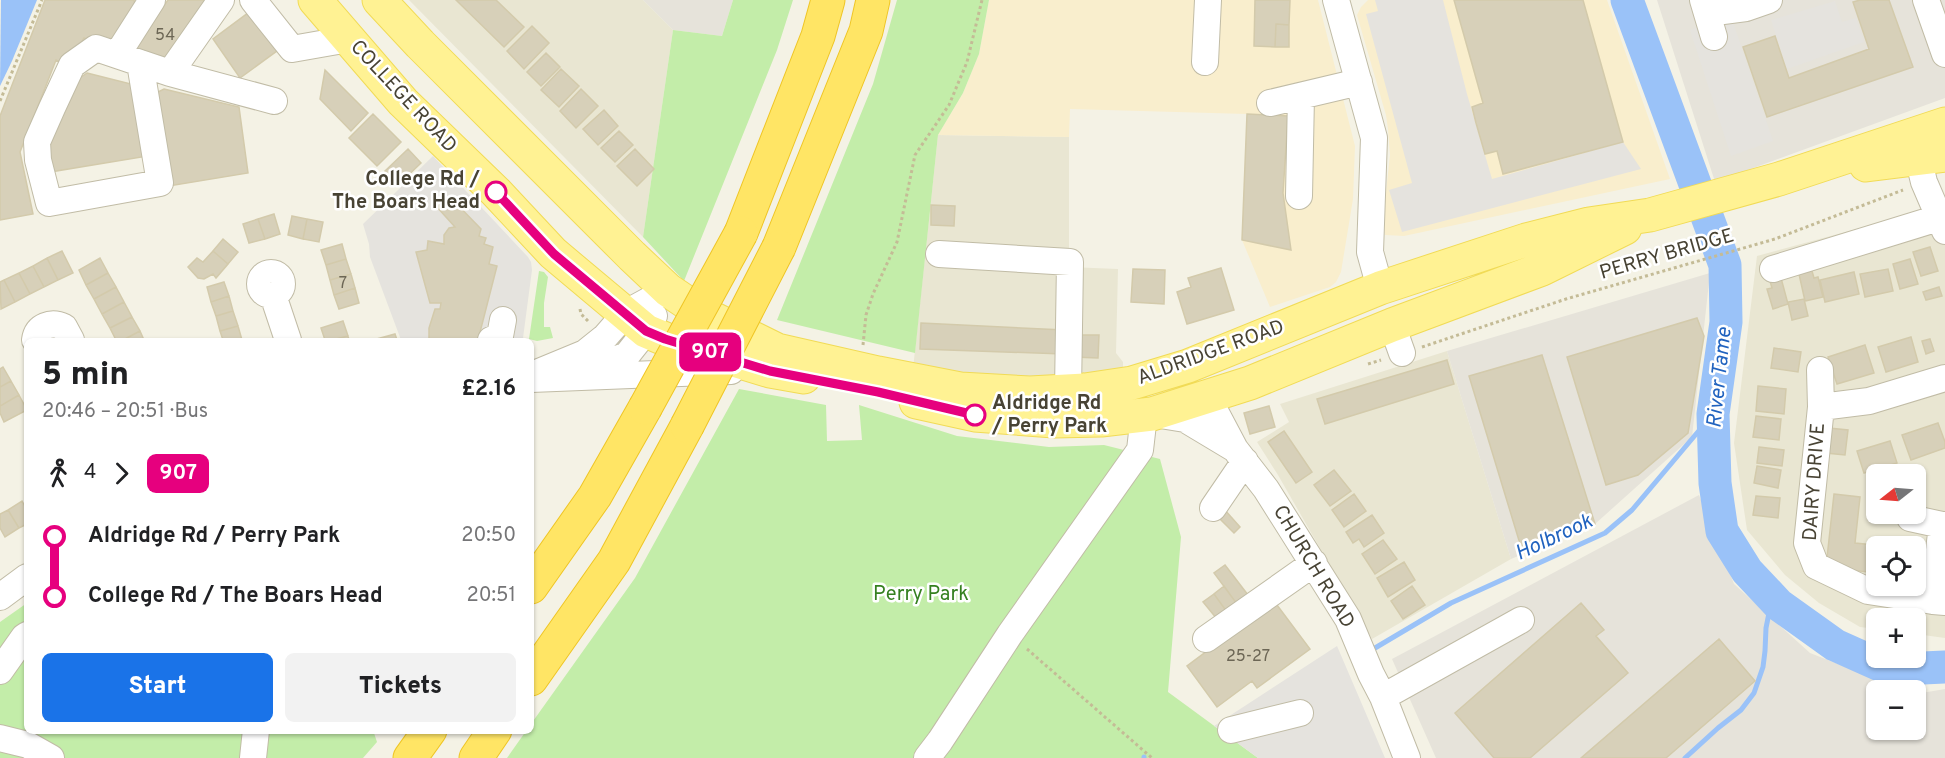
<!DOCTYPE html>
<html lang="en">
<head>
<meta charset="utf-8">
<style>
	body { margin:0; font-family:Overpass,sans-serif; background:#f2f2f2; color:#202124; height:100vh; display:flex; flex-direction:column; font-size:22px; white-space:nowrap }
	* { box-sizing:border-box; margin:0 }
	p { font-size:20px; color:#757577 }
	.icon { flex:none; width:33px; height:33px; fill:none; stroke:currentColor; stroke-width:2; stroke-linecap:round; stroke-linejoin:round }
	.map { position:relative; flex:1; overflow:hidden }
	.side { position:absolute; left:24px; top:338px; width:510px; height:396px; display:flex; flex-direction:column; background:#fff; border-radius:9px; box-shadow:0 2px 4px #0004 }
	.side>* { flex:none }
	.badge { padding:0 12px; border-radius:9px; font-size:21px; line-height:39px }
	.needle { width:39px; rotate:253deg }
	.tools { position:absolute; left:1866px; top:464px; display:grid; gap:12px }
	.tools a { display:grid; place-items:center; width:60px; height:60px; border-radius:9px; background:#fff; box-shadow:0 2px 4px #0004; font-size:30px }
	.map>.badge { position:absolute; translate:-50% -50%; box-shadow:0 0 0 3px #fff }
	.legs { display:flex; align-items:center; gap:9px; height:66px; padding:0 18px; font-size:20px }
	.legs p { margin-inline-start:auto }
	.headline { display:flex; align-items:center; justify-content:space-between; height:102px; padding:0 18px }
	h1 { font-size:33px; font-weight:800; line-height:45px }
	.button { display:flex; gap:12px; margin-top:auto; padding:12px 18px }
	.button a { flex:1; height:69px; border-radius:9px; background:#1a73e8; color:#fff; font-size:24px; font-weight:800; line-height:69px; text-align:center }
	.button a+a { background:#f2f2f2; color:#202124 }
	ul { padding:0 18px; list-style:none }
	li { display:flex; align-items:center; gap:21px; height:60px; font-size:22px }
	li i { display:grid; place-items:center; width:9px; height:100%; margin:0 8px; background:currentColor }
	li i::after { content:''; width:15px; height:15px; margin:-8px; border:4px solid; border-radius:50%; background:#fff }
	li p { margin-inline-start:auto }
	li:first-child i { background:linear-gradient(#0000 50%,currentColor 0) }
	li:last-child i { background:linear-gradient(currentColor 50%,#0000 0) }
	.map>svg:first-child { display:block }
</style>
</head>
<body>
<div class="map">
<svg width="1945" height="758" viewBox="0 0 1945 758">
	<rect width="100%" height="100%" fill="#f4f2e5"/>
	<path fill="#e9e6d2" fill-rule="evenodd" d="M409 0H643L673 30 643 237Z
		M938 135 1069 137V267L1118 269 1116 353 1123 362V370L1033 381 913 369Z
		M1945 205V638L1916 634V618H1876V629L1860 627 1819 603 1785 575 1747 530 1734 443 1757 256ZM1876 474H1916V513H1876ZM1876 546H1916V585H1876Z
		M1447 351 1511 559 1372 639 1278 475 1257 442 1289 422 1280 404Z"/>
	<path fill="#f9eecd" d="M989 0H1318L1355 146 1353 199 1341 272 1336 282 1330 287 1270 307 1242 240 1247 114 1070 109 1069 137 938 135 963 93 979 54Z
		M1368 0H1607L1670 179 1404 236 1385 235 1383 220 1390 155 1388 129 1386 115 1357 15 1361 7Z"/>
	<path fill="#e6e3da" d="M643 0H733L722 36 673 30Z
		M1657 0H1945V98L1715 182Z
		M1710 273 1692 437 1595 524 1511 559 1447 351Z
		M1699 495 1734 584 1810 653 1905 690H1876V729H1916V694L1945 689V758H1436L1392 659Z"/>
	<path fill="#c3eda9" d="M733 0H793L777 50 684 281 643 237 673 30 722 36Z
		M897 0H989L979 54 963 93 938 135 915 353 777 320 873 84Z
		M539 271 544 272 548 277 544 303V327H550L553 338 537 341 529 339Z
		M739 389 826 405 827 441 862 440 859 405 957 436 1049 447 1104 445 1160 459 1181 537 1168 692 1258 758H507L526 731 531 730V724L635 578Z
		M27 603V730H373L377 742 363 758H0V622Z"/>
	<path fill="#e5e3de" d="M1375 0H1443L1467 94 1492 179 1623 142 1641 169 1402 232 1389 190 1412 183 1366 14 1378 11Z
		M1835 1 1842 22 1856 18 1864 42 1787 69 1771 20Z
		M1731 16 1773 141 1731 156 1690 30Z
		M433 156 528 257 531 262 532 270 523 338 520 340H478L497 267 489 264 493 247 484 244 485 238 479 236 480 229 450 197 437 207 455 227 449 228 444 235V244L428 241 427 250 417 252 441 303 440 309H435L429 328V339L401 340 370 257 369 244 363 224Z
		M1337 646 1385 758H1258L1214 726Z"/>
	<path fill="#9ac2f8" d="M1 0H37L12 61 0 86Z"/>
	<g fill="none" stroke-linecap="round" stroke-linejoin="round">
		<path stroke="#9ac2f8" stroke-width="5" d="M1375 648 1451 603 1605 533 1632 510 1713 414
			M1144 758V757
			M1685 758 1718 728 1741 710 1754 693 1763 667 1765 651 1766 628 1772 598"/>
		<path stroke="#9ac2f8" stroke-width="33" d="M1627 0 1725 265 1726 322 1713 414 1715 483 1722 531 1747 571 1779 605 1835 645 1882 666 1923 668 1945 667"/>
	</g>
	<path fill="#d7d0b9" stroke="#d3caab" stroke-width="1.5" d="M45 0H134L136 8 116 40 100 45 84 38 68 66 56 60 20 152 33 214 0 220V116Z
		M168 0H212L172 59 142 56 136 45Z
		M456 0H496L524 27 504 47Z
		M1255 0H1290L1289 25 1276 24 1275 47 1254 46Z
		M1454 0H1583L1623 142 1503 174 1497 151 1485 154 1476 123 1472 107 1483 103Z
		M1860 0H1889L1913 67 1767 117 1743 47 1775 36 1789 78 1869 49 1853 2Z
		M264 1 292 40 240 78 213 39Z
		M1276 24 1289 25V47H1275Z
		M532 26 549 43 524 69 507 51Z
		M546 53 560 67 541 86 527 72Z
		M561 69 579 86 559 107 541 90Z
		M325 70 368 113 351 131 320 99Z
		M87 73 139 86 148 156 50 172 49 126 71 84Z
		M164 89 239 107 248 173 169 186 156 93Z
		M581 89 598 106 576 128 560 111Z
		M604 110 618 126 598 145 583 129Z
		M373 114 401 142 377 166 349 138Z
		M1247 114 1288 116 1283 193 1291 250 1242 240Z
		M619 131 633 145 615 162 601 148Z
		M408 149 421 163 398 185 385 171Z
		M635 149 654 169 637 186 617 166Z
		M450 197 481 229 479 236 486 238 484 244 493 247 489 264 497 266 478 340 461 339V340H425L429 339V328L435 309H440L441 303H430L416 252 427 250 428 241 444 244V235L449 228 455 227 437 207Z
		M931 205 955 206 954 226 931 225Z
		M274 214 280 234 265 239 258 219Z
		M292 216 307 219 303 239 288 235Z
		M258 219 265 239 249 243 243 224Z
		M307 219 323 222 319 242 303 239Z
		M223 239 238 252 228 264 213 251Z
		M342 244 346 259 326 265 321 250Z
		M1930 247 1938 271 1921 276 1913 252Z
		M62 251 73 273 58 280 47 258Z
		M213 251 228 264 216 278 213 274 204 279 198 278 188 267 197 258 203 262Z
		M47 258 58 280 44 287 33 266Z
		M100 258 108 273 86 285 79 270Z
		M346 259 351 274 330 280 326 265Z
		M1910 259 1918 284 1900 289 1893 264Z
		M33 266 44 287 30 294 19 273Z
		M1221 268 1234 310 1187 324 1177 292 1191 287 1188 278Z
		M1133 269 1165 270 1164 304 1131 302Z
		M1888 269 1893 291 1865 297 1860 274Z
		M1812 271 1814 278 1818 277 1823 297 1805 301 1799 274Z
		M1854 272 1859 294 1825 302 1820 280Z
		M19 273 30 294 15 302 4 280Z
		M108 273 116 287 94 299 86 285Z
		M351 274 355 288 334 295 330 280Z
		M1781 278 1788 304 1773 309 1767 289 1772 288 1770 281Z
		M4 280 15 302 1 309 0 282Z
		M224 282 229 296 211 302 207 287Z
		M116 287 124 302 102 314 94 299Z
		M1939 287 1942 296 1926 300 1923 292Z
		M355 288 359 303 339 309 334 295Z
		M229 296 233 311 216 316 211 302Z
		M1804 299 1808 316 1792 320 1788 302Z
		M124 302 132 317 110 328 102 314Z
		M233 311 238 326 220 331 216 316Z
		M132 317 140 331 123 340H116L110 328Z
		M1697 318 1704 336 1688 433 1638 475 1606 485 1567 357Z
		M343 321 348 336 332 340H325L321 328Z
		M921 323 1064 330 1063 354 920 349Z
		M238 326 242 340H223L220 331Z
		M140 331 144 340H123Z
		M395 334 397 340H373Z
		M395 334 397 340H382L381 338Z
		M1074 335H1099L1098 358 1073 357Z
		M348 336 349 340H332Z
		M1911 337 1918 362 1886 372 1878 347Z
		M1930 339 1934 351 1926 354 1922 341Z
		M1865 345 1874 373 1837 384 1828 357Z
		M1774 348 1801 352 1798 372 1771 368Z
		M1542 355 1595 524 1521 547 1469 376Z
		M1447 360 1454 384 1325 424 1317 399Z
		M3 367 11 381 0 387V369Z
		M11 381 19 395 0 406V387Z
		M1758 386 1786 389 1784 414 1756 411Z
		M19 395 27 410 4 422 0 413V406Z
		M1269 406 1275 427 1250 434 1244 413Z
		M1756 416 1781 419 1779 440 1753 437Z
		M1938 423 1945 442V448L1911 460 1902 435Z
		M1829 428 1848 430 1845 455 1826 453Z
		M1284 431 1312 472 1296 483 1268 442Z
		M1890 441 1897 463 1864 473 1857 451Z
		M1759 447 1784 450 1782 466 1757 463Z
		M1757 466 1781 470 1778 488 1754 483Z
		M1334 470 1351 491 1330 506 1314 485Z
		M1354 494 1366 511 1344 527 1332 510Z
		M1834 494 1860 497 1855 543 1885 546H1876V573L1826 567Z
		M1756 496 1780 498 1778 518 1753 515Z
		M22 501 27 510V524L19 528 8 510Z
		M1224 509 1240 527 1234 533 1217 516Z
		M8 510 19 528 5 537 0 528V514Z
		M1372 515 1384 533 1364 547 1359 539 1353 543 1346 532Z
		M1383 540 1397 559 1375 574 1362 554Z
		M1916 549 1923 550 1919 578 1916 577Z
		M1404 562 1415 580 1388 597 1377 578Z
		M1225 565 1248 595 1237 604 1214 573Z
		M1224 586 1237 604 1227 612 1214 594Z
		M1412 586 1425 605 1403 619 1391 601Z
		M1214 594 1227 612 1217 619 1203 602Z
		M1274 601 1310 649 1257 688 1252 681 1217 707 1187 666Z
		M1581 603 1604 630 1596 636 1628 673 1530 758H1494L1455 713Z
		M1719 639 1755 681 1666 758H1581Z"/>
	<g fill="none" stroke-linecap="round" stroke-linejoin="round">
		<defs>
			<path id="minor" d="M253 0 292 49 349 39
				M1336 0 1374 138 1370 252 1380 288
				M1703 0 1723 11 1746 8 1769 0
				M1703 0 1714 37
				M1926 0 1945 54
				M117 55 152 0
				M1205 62 1208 0
				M140 63 160 183 49 203 38 160 37 142 52 108 72 65 96 48 170 73 221 0
				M170 73 274 101
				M1270 103 1359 82
				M1918 157 1924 182 1945 231
				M1299 196 1301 96
				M939 254 1070 262 1068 391
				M1773 269 1945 216
				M260 284a11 11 0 1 1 22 0a11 11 0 1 1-22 0Z
				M273 295 288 340
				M1392 325 1402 353
				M35 340C37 326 51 321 64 327L71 340
				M491 340 500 336 503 320
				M591 369 627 355 646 331 654 316
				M1820 370 1821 407 1807 543 1816 566 1868 591 1933 601 1945 602
				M539 372 585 353 605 337 626 313 668 290
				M531 379 731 371
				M1207 396 1235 449 1266 489 1348 619 1371 674 1383 697 1407 758
				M1821 407 1869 401 1945 378
				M1154 414 1185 419 1235 449
				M1213 508 1245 461
				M1910 518 1942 525
				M0 597 27 577
				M1933 601 1942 525H1945
				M1206 639 1314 563
				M0 671 24 637 27 635
				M1383 697 1521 620
				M1231 730 1300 713
				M0 738 28 745 51 758
				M253 758 256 730
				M927 758 940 741 1010 634 1140 450 1144 415"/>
			<path id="major" d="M315 0 403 102 496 192 553 253 646 331 665 339 770 371 804 377
				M379 0 420 44 632 256 668 290 702 313 777 350 878 373 960 389 1030 393 1085 390 1132 383 1188 366 1380 288 1526 240 1589 224 1650 215 1779 179 1945 124
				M1866 165 1945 155
				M916 402 975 415 1054 421 1101 420 1152 414 1250 383 1392 325 1542 269 1625 228"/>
			<path id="highway" d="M741 233 818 36 828 0
				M779 247 866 31 873 0
				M531 587 595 496 645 408
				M531 679 614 561 687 426
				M410 758 430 730
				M476 758 495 730"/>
		</defs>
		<use href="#minor" stroke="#c1bca6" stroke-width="28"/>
		<use href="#major" stroke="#f1db56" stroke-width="35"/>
		<use href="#highway" stroke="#efc525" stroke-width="35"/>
		<path stroke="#c4bb96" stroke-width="3" stroke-dasharray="3 3" stroke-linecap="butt" d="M0 101 42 0
			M580 309 581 314 589 322
			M863 345 866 315 873 294 897 242 915 155 949 105 967 62 982 0
			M1422 347 1566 299 1775 239 1903 190
			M1368 364 1381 360
			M1027 649 1152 758"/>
		<use href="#minor" stroke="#fff" stroke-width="26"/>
		<use href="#major" stroke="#fff293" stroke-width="33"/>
		<use href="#highway" stroke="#ffe565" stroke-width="33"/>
		<defs>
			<path id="highway-bridge" d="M645 408 741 233
				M687 426 779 247"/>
		</defs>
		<use href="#highway-bridge" stroke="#efc525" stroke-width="35" stroke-linecap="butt"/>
		<use href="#highway-bridge" stroke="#ffe565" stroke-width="33"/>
	</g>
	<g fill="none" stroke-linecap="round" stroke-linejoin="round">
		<defs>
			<path id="line-1" d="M496 192 554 254 646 331 665 339 770 371 878 392 975 415"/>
		</defs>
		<use href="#line-1" stroke="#fff" stroke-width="14"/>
		<use href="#line-1" stroke="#e6007e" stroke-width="9"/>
	</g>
	<g fill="#fff" stroke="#e6007e" stroke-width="3">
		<circle cx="496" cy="192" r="10"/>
		<circle cx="975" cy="415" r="10"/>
	</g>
	<g text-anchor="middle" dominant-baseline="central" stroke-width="5" stroke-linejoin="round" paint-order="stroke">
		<g font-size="16" fill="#6c6655">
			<text x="165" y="36">54</text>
			<text x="343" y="284">7</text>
			<text x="1248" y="657">25-27</text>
		</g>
		<g font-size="20" fill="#484334" stroke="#fff">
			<text transform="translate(403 97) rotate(47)">COLLEGE ROAD</text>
			<text transform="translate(1667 255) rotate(-16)">PERRY BRIDGE</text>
			<text transform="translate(1211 353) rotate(-20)">ALDRIDGE ROAD</text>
			<text transform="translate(1815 482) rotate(-86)">DAIRY DRIVE</text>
			<text transform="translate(1313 567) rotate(59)">CHURCH ROAD</text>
		</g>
		<g font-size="20" font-weight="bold" fill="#484334" stroke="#fff" text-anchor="end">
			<text x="480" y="180">College Rd /<tspan x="480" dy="23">The Boars Head</tspan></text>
			<text x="992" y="404" text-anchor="start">Aldridge Rd<tspan x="992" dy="23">/ Perry Park</tspan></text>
		</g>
		<g font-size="20" fill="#358020" stroke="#fff">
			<text x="921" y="595">Perry Park</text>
		</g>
		<g font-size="21" font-style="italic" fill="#2163bf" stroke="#fff">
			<text transform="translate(1720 378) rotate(-84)">River Tame</text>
			<text transform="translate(1554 538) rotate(-25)">Holbrook</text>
		</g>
	</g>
</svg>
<div class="tools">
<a><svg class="needle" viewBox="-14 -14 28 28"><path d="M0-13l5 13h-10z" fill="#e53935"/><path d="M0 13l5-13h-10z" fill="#757577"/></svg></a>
<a><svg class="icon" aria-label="locate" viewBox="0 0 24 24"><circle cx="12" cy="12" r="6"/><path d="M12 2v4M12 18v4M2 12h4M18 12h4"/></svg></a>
<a>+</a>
<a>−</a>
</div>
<b class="badge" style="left:710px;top:352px;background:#e6007e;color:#fff">907</b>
<section class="side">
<div class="headline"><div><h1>5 min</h1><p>20:46 – 20:51 · Bus</p></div><b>£2.16</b></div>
<div class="legs"><svg class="icon" aria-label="walk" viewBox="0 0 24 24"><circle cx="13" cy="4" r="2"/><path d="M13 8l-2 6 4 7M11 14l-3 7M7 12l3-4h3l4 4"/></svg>4<svg class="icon" aria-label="forward" viewBox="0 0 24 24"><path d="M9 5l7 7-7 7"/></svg><b class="badge" style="background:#e6007e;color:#fff">907</b></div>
<ul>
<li><i style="color:#e6007e"></i><b>Aldridge Rd / Perry Park</b><p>20:50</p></li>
<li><i style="color:#e6007e"></i><b>College Rd / The Boars Head</b><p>20:51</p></li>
</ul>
<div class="button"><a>Start</a><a>Tickets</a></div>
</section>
</div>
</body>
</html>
